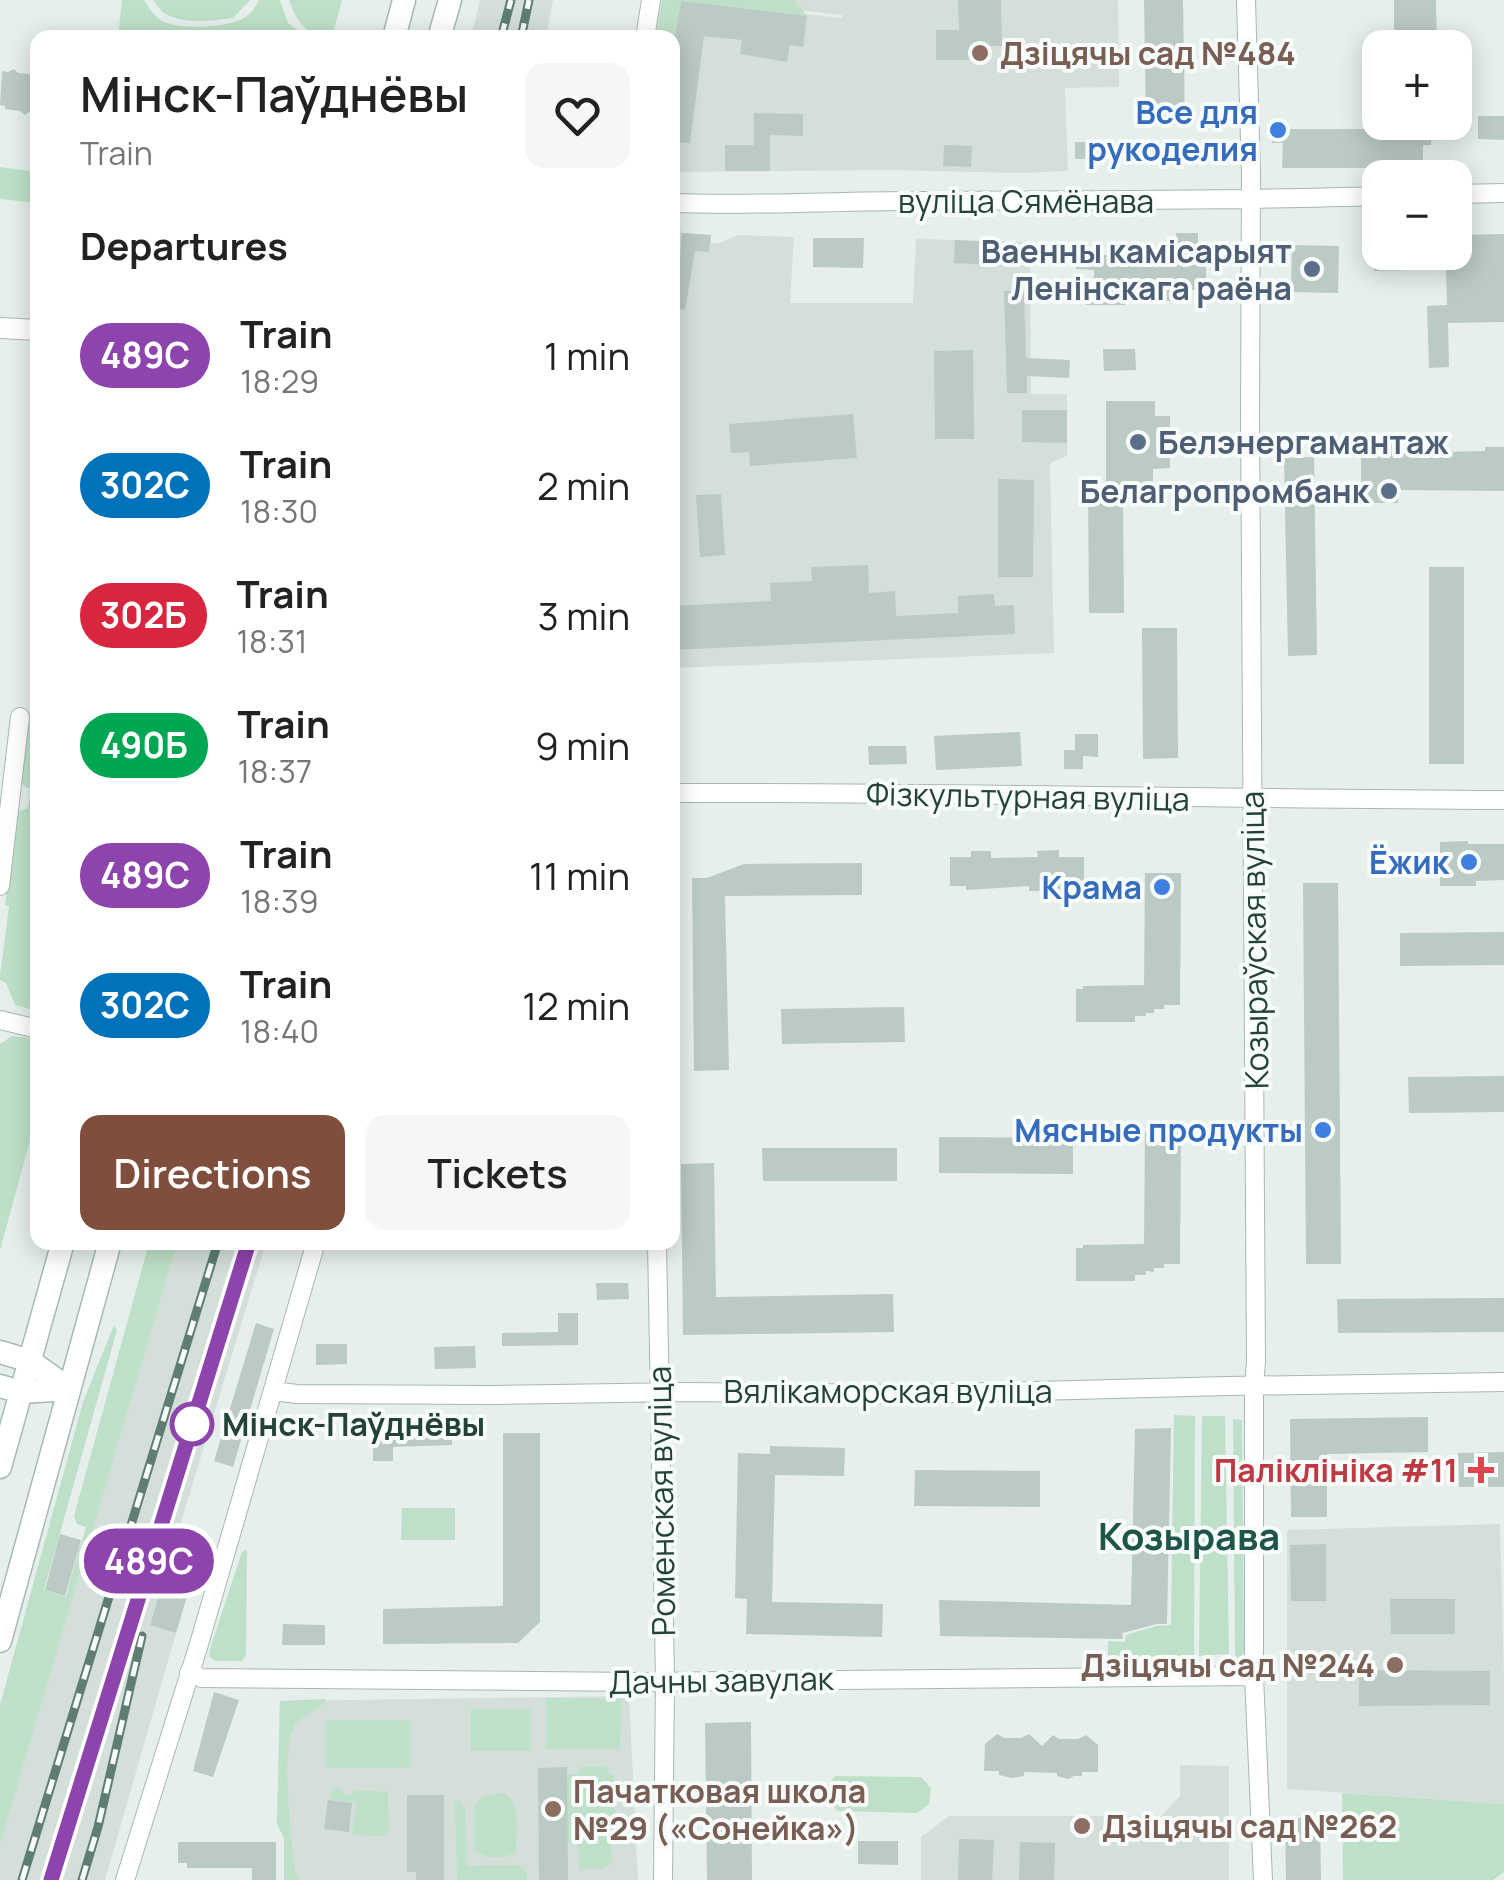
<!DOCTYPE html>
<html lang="en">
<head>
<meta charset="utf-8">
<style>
	body { margin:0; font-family:Manrope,sans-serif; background:#f6f6f6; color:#222; height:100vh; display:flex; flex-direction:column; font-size:38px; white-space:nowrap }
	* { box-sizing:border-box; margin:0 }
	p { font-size:32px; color:#767676 }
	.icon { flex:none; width:55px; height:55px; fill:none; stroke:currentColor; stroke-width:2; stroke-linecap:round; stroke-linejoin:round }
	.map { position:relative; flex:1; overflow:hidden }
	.details { position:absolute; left:30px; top:30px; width:650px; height:1220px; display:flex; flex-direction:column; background:#fff; border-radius:20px; box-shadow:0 5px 25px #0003 }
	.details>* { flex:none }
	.badge { padding:0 20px; border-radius:32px; font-size:35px; line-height:65px }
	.buttons { position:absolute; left:1362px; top:30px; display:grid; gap:20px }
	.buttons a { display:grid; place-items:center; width:110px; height:110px; border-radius:20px; background:#fff; box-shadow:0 5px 25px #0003; font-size:50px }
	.map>.badge { position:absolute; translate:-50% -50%; box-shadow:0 0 0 5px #fff }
	h2 { padding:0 50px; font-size:38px; line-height:90px }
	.round { display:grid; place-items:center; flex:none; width:105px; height:105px; border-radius:20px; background:#f6f6f6 }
	.headline { display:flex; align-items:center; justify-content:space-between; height:170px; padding:0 50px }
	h1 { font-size:48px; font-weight:600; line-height:75px }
	.cta { display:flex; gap:20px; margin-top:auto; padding:20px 50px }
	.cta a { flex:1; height:115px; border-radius:20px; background:#804e3d; color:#fff; font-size:40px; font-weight:600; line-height:115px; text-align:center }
	.cta a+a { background:#f6f6f6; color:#222 }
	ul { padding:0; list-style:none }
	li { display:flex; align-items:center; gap:30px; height:130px; padding:0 50px }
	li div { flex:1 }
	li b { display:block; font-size:38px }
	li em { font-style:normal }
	li .badge { min-width:110px; font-weight:700; text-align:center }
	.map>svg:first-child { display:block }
</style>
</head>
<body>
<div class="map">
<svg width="1504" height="1880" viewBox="0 0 1504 1880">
	<rect width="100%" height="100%" fill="#e6efeb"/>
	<path fill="#d4dfda" d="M480 0H553L546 37 471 38Z
		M705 0H1118L1119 87 1065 88 1068 171 1019 173 891 170 673 172V54L681 1 843 18 842 15Z
		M673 222H676L682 233 711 235V243H720L738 235 794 237 790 303H913L916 239 1030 242 1031 394H1067V456L1050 463 1054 653 673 668Z
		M160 1243H266L150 1624 176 1633 105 1880H0V1832L40 1631 50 1592 66 1596 80 1543 82 1544 87 1527 80 1525Z
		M1500 1524 1504 1679V1804L1287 1789V1530Z
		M629 1696 638 1880H284V1838L277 1824 280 1701Z
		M1180 1765 1229 1766V1880H921V1837L949 1816H1161L1180 1796Z"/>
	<path fill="#bfe0c8" d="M122 0H144C149 7 153 14 159 19 175 31 226 28 244 18 251 14 255 7 259 0H280L288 23 306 37H118Z
		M153 0H250L233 18C212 21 183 25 164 13 161 11 155 3 153 0Z
		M289 0H342L332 37C307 38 296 21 289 0Z
		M662 0H794L807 16 681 1 673 54 672 38H655Z
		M0 167 37 172V203L0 199Z
		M37 721V1011L15 1005 6 983 0 980V975L9 906 5 905 17 812 28 808 31 789 24 786 20 781 27 727 29 723Z
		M12 1036 37 1039V1115L0 1250V1044Z
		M149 1243H177L0 1844V1705L83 1402 114 1325 117 1330 44 1590 66 1597 86 1527 77 1524 74 1516Z
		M1174 1415 1195 1416 1194 1656 1108 1658V1641L1125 1642 1126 1635 1156 1626 1171 1625Z
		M1202 1416H1225L1229 1654 1199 1656Z
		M1233 1419 1242 1420 1244 1652 1239 1662 1235 1654Z
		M402 1508H455V1540H401Z
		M247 1549 246 1655 242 1661H215L209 1656 211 1646 242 1552Z
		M546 1698 622 1699 620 1749H546Z
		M326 1699C318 1714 299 1714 292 1731 282 1756 291 1846 296 1875H299V1880H284V1838L277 1824 280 1701Z
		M471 1709 531 1710V1751H471Z
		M325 1720H411L410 1768H325Z
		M579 1767H605L610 1774H614L615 1843 611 1844 612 1862 601 1869H579L578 1843H567V1774H579Z
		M835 1776 921 1777 931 1788 929 1804 917 1813 837 1811 828 1798V1785Z
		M332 1788 341 1789 342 1793 352 1795 354 1790 388 1792 389 1833 385 1836 352 1835 356 1803 331 1799Z
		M504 1793C522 1805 516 1831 516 1851 506 1861 484 1859 474 1849V1807L483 1796Z
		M1342 1793 1504 1804V1872L1493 1880H1343Z
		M455 1801H460L465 1807 467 1866 519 1865 527 1873V1880H457Z"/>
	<path fill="#bbcac4" d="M958 0H1001L1002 46H989V60H936V30H959Z
		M1144 0H1183L1185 125H1146Z
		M1394 0H1436L1437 48H1394Z
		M681 1 807 16 803 47 790 45 787 62 740 54 742 40 704 36 690 143 672 142V54Z
		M14 69 18 73 38 75V113L29 112 25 115 20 111 5 109V106L0 105 2 71 8 72Z
		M754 113 803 114V136L770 135V171H725V145H754Z
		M1478 116H1504V140L1478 139Z
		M1272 129H1431V145H1423V168H1282L1283 143H1272Z
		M1075 142H1106V159H1075Z
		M944 145 972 146 971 167 943 166Z
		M682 233 711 235 709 252 695 251 685 310 672 308V270L679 272Z
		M1176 233H1198V244H1206V290H1192V301H1161V291H1126L1125 305H1086V290L1094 289V270L1076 269V255H1176Z
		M1504 234V322L1448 323 1449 367 1429 368 1427 306 1447 305 1446 269 1374 271V252H1455V235Z
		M813 238H864L863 268 813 267Z
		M955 240 1019 243 1017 266 954 263Z
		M1292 245 1339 246 1338 293 1291 292Z
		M1004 291H1024L1026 358 1070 360 1069 378 1027 376V393H1007Z
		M1103 349H1135L1136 370 1104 371Z
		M973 350 974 439H935L934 351Z
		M1106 401H1155V416H1170V468L1153 469V498H1123L1124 613H1089L1088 490H1106Z
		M1022 410H1067V443L1022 442Z
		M853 414 857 458 750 466 749 452 731 453 729 424Z
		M1375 440 1387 441 1402 452H1420V447H1441V452L1485 451V447H1504V491L1399 490 1398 503H1361V447Z
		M1314 457 1317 655 1288 656 1284 458Z
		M998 479 1034 480 1033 577H998Z
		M721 494 725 555 700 557 696 495Z
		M868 565 869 593 895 591 896 616 958 613V596L994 594 995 606 1014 605 1015 634 672 650V606L771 601 770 583 812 581 811 567Z
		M1429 567H1464V764H1429Z
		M1142 628H1177L1178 758 1143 759Z
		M1020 732 1022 766 936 770 934 736Z
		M1075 734H1098V757L1083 756V769H1064V750H1075Z
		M868 746H906L907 764 869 765Z
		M1468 841V844H1504V880L1476 881V886H1440V842Z
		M1059 850V857H1084V886H1067V891H1029V886L966 890V886H950V857H971V851H991V858L1038 857 1037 851Z
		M862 863V895L725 896 729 1070 694 1071 692 878H707L744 864Z
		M1145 873H1181L1180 1005H1164V1009H1154V1013H1146V1016H1135V1022H1076V989H1083V986L1144 985Z
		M1303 883H1338L1341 1264H1306Z
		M1504 932V965L1400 966V933Z
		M904 1007 905 1042 782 1044 781 1009Z
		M1504 1076V1112L1409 1113 1408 1077Z
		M1145 1132H1181L1180 1264H1164V1268H1154V1272L1146 1271V1275H1135V1281H1076V1248H1083V1245L1144 1244Z
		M939 1137 1073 1138V1174L939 1173Z
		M762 1148H897V1181H763Z
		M714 1163 716 1297 893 1294 894 1332 683 1335 681 1164Z
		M596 1283H628L629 1299 597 1300Z
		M1504 1298V1332L1338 1333 1337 1299Z
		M558 1313H578V1345L502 1346V1333L558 1332Z
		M256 1323 274 1329 233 1467 214 1461Z
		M316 1344H347V1364L316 1365Z
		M475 1346 476 1368 435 1369 434 1347Z
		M434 1417H452V1445L393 1447V1461H373V1420H389V1424L434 1422Z
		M1428 1417V1452L1327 1454V1517H1291L1290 1419Z
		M1171 1428 1167 1624H1157L1122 1633 1123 1639 940 1636 939 1600 1131 1605 1135 1429Z
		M503 1433H540V1622L518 1643 383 1644V1609L503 1606Z
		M770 1446 845 1448 844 1476 775 1475 772 1602 883 1604 882 1637 746 1634 747 1599 735 1598 738 1453 770 1454Z
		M1504 1452V1487H1459L1458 1453Z
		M915 1470 1040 1471V1507L914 1506Z
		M60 1534 81 1540 65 1596 45 1590Z
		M135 1540 151 1544 148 1556 195 1570 176 1633 150 1625 160 1591 124 1580Z
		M1326 1544V1601H1291L1290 1545Z
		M1390 1599H1455V1634H1391Z
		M283 1624 325 1625V1645H282Z
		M1359 1670 1490 1671V1705L1359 1706Z
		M214 1692 239 1700 213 1777 193 1771Z
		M751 1722 752 1880H707L705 1723Z
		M997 1734 1004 1738H1021L1029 1734 1042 1746 1053 1735 1059 1739H1078L1086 1735 1098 1745V1772H1082V1776H1074L1068 1779 1057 1776V1773L1024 1772V1776L1012 1778 999 1775V1771H984L985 1744Z
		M567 1767 568 1880H539L538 1768Z
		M407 1795H444V1880H416V1872H407Z
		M328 1800 352 1803 349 1832 324 1829Z
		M1285 1818H1320L1321 1880H1286Z
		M959 1839 994 1840 992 1880H958Z
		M858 1841H898V1865L858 1864Z
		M178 1842H276V1880H252V1868H187V1863H178Z
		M1020 1842 1055 1843 1054 1880H1019Z"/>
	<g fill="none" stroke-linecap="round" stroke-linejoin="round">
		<defs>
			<path id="minor" d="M1246 0 1251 174 1250 416 1256 1362 1254 1386V1676L1263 1880
				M645 38 651 0
				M1455 194 1504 193
				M672 203C754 206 835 201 916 201 1071 200 1225 201 1380 196
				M672 793C950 792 1227 799 1504 800
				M0 886 20 717
				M0 1020 38 1029
				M657 1242 665 1680 663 1880
				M273 1391 297 1394 490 1395 682 1392 913 1394 1228 1386 1504 1382
				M189 1673 202 1678 641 1682 1254 1676
				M125 1880 199 1644 316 1242"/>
			<path id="tertiary" d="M0 328 38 330"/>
			<path id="secondary" d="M394 38 404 0
				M439 38 450 0
				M0 1352 30 1361 69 1389
				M0 1386 21 1392 69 1389
				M0 1467 63 1242
				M0 1641 110 1242"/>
		</defs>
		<use href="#minor" stroke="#a8b8b2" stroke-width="20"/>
		<use href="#tertiary" stroke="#a8b8b2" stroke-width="22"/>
		<use href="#secondary" stroke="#a4bbb3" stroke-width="25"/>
		<use href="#minor" stroke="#fff" stroke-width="18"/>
		<use href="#tertiary" stroke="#fff" stroke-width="20"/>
		<use href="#secondary" stroke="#fff" stroke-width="22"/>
		<defs>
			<path id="rail" d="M501 38 511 0
				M521 38 529 0
				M22 1880 218 1242
				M51 1880 249 1242
				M82 1880 98 1827 142 1636"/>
		</defs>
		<use href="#rail" stroke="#5f7d75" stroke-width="9"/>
		<use href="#rail" stroke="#f7fbf9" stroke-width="5" stroke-dasharray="15" stroke-linecap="butt"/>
	</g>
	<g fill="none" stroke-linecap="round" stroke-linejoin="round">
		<defs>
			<path id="line" d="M51 1880 249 1242"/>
		</defs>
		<use href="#line" stroke="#fff" stroke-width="22"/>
		<use href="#line" stroke="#8e44ad" stroke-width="15"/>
	</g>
	<g fill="#8d6e63" stroke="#f7fbf9" stroke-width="4">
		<circle cx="980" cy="53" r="10"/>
		<circle cx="1395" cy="1665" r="10"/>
		<circle cx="553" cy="1809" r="10"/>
		<circle cx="1082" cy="1826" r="10"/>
	</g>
	<g fill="#3f7fe0" stroke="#f7fbf9" stroke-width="4">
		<circle cx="1278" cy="130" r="10"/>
		<circle cx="1469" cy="862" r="10"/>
		<circle cx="1162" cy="887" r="10"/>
		<circle cx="1323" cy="1130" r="10"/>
	</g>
	<g fill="#5c6f8a" stroke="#f7fbf9" stroke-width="4">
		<circle cx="1312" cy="269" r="10"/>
		<circle cx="1138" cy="442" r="10"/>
		<circle cx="1389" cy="491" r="10"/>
	</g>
	<circle fill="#fff" stroke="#8e44ad" stroke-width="5" cx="192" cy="1424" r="20"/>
	<path fill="#e0444e" stroke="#f7fbf9" stroke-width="4" d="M1476 1455h10v10h10v10h-10v10h-10v-10h-10v-10h10z"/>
	<g text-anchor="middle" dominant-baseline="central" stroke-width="8" stroke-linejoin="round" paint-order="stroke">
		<g font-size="32" font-weight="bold" fill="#785e54" stroke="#f7fbf9" text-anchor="start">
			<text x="1000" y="53">Дзіцячы сад №484</text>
			<text x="1375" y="1665" text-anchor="end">Дзіцячы сад №244</text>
			<text x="573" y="1791">Пачатковая школа<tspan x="573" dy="37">№29 («Сонейка»)</tspan></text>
			<text x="1102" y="1826">Дзіцячы сад №262</text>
		</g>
		<g font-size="32" font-weight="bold" fill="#366cbe" stroke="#f7fbf9" text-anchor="end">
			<text x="1258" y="112">Все для<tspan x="1258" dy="37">рукоделия</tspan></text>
			<text x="1449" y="862">Ёжик</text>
			<text x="1142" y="887">Крама</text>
			<text x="1303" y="1130">Мясные продукты</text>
		</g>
		<g font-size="32" fill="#24423a" stroke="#f7fbf9">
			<text x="1026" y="201">вуліца Сямёнава</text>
			<text transform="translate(1028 796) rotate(1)">Фізкультурная вуліца</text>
			<text transform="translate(1254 940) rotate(-91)">Козыраўская вуліца</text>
			<text x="888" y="1391">Вялікаморская вуліца</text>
			<text transform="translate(661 1501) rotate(-91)">Роменская вуліца</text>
			<text transform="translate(721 1680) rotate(-1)">Дачны завулак</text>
		</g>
		<g font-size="32" font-weight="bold" fill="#4e5e75" stroke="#f7fbf9" text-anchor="end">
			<text x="1292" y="251">Ваенны камісарыят<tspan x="1292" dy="37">Ленінскага раёна</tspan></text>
			<text x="1158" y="442" text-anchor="start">Белэнергамантаж</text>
			<text x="1369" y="491">Белагропромбанк</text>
		</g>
		<g font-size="32" font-weight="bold" fill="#24423a" stroke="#f7fbf9" text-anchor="start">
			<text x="222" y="1424">Мінск-Паўднёвы</text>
		</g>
		<g font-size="32" font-weight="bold" fill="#be3a42" stroke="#f7fbf9" text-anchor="end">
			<text x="1458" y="1470">Паліклініка #11</text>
		</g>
		<g font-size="38" font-weight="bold" fill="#1f5548" stroke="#f7fbf9">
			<text x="1189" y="1535">Козырава</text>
		</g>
	</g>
</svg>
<div class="buttons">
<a>+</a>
<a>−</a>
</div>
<b class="badge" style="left:149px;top:1561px;background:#8e44ad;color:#fff">489С</b>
<section class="details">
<div class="headline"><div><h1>Мінск-Паўднёвы</h1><p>Train</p></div><a class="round"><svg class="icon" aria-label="heart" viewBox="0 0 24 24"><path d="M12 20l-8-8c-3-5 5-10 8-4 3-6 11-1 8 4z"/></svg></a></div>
<h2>Departures</h2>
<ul>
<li><span class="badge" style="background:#8e44ad;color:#fff">489С</span><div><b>Train</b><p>18:29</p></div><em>1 min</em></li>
<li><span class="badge" style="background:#0072bc;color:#fff">302С</span><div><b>Train</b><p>18:30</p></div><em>2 min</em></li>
<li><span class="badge" style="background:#d7263d;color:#fff">302Б</span><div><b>Train</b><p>18:31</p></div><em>3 min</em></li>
<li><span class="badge" style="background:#00a651;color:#fff">490Б</span><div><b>Train</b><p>18:37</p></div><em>9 min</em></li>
<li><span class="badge" style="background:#8e44ad;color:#fff">489С</span><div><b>Train</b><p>18:39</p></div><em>11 min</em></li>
<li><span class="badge" style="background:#0072bc;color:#fff">302С</span><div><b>Train</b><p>18:40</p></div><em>12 min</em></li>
</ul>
<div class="cta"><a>Directions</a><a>Tickets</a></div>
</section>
</div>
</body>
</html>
